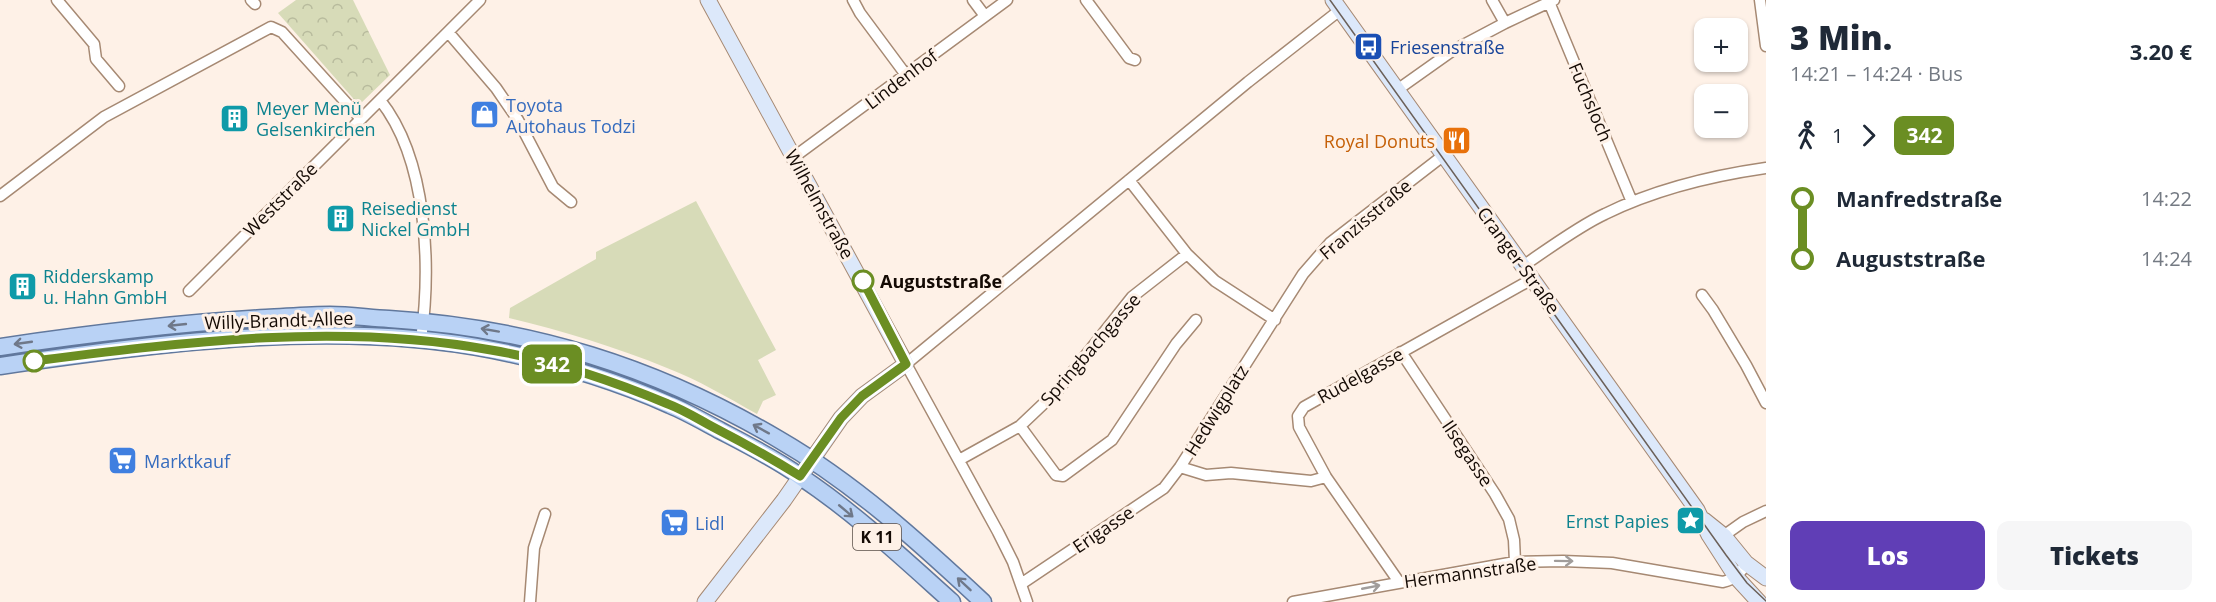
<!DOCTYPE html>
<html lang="de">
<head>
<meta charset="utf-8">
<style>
	body { margin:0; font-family:"Open Sans",sans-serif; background:#f6f6f7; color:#1f2937; height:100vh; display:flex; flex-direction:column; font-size:22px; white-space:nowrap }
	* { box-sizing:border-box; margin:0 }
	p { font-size:20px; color:#747a83 }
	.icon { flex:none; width:33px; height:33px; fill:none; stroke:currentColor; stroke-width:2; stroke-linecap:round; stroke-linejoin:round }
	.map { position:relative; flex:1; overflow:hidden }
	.side { display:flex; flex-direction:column; background:#fff; width:450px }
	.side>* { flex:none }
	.badge { padding:0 12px; border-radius:9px; font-size:21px; line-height:39px }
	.fabs { position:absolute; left:1694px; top:18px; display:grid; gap:12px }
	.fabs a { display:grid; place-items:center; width:54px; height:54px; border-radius:12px; background:#fff; box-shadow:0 2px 4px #0004; font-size:30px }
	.map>.badge { position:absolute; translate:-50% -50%; box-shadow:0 0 0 3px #fff }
	.legs { display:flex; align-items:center; gap:9px; height:66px; padding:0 24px; font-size:20px }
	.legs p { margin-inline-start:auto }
	.overview { display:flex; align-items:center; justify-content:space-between; height:102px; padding:0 24px }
	h1 { font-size:33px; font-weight:800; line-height:45px }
	.primary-button { display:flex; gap:12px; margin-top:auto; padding:12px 24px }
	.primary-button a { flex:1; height:69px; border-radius:12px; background:#603eb6; color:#fff; font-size:24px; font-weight:800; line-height:69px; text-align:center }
	.primary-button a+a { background:#f6f6f7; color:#1f2937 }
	ul { padding:0 24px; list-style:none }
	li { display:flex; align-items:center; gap:21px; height:60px; font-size:22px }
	li i { display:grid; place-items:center; width:9px; height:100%; margin:0 8px; background:currentColor }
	li i::after { content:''; width:15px; height:15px; margin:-8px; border:4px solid; border-radius:50%; background:#fff }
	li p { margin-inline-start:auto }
	li:first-child i { background:linear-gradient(#0000 50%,currentColor 0) }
	li:last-child i { background:linear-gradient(currentColor 50%,#0000 0) }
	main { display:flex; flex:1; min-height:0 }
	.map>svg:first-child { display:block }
</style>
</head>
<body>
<main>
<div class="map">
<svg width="1766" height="602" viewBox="0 0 1766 602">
	<defs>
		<pattern id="park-crowns" width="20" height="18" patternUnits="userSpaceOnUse" patternTransform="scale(1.5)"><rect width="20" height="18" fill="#d7dbb8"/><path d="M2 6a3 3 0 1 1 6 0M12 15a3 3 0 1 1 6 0" fill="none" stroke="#b8bb9d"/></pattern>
	</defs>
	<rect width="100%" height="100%" fill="#fef1e7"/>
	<path fill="#d7dbb8" d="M696 201 776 350 758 360 776 395 763 401 757 414C727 397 698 380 667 368 616 347 563 331 509 318L510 308 596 259V252Z"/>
	<path fill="url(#park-crowns)" d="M296 0H353L390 75 359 105 278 13Z"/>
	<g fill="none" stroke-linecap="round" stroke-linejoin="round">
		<defs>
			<path id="street" d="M57 0 94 44 96 59 119 86
				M251 0 255 4
				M853 0 860 13 906 75
				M973 0 985 16
				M1086 0 1129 58 1135 60
				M1492 0 1505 23
				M1760 0 1766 46
				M1549 2 1632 202
				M448 32 496 88 518 120 553 187 571 202
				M1397 90 1452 51 1505 23 1554 0
				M380 100C428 160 431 267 421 340
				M794 157 1007 0
				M1129 180 1187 254 1215 281 1275 320
				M0 196 104 117 271 27 282 32 360 118
				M1523 266C1548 249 1579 226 1605 214 1656 189 1710 176 1766 168
				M189 291 480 0
				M1702 295 1713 310 1746 365 1766 403
				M1401 352 1495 494 1509 519 1514 540 1515 562
				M1020 426 1056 475 1063 476 1112 440 1176 344 1196 320
				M959 460 1020 426 1059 389 1132 297 1187 254
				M1180 467 1206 475 1231 473 1311 481 1326 477
				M1719 539 1743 522 1766 511
				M1399 582 1326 477 1299 427 1298 416 1304 407 1532 279
				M1021 584 1164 488 1180 467 1303 274 1330 243 1444 155
				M530 602 534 548 545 514
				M1027 602 1013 562 998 532 906 364 1248 82 1340 10
				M1293 602 1515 562 1563 561 1612 563 1723 582C1735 579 1741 573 1746 563"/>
			<path id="secondary" d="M1333 0 1697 510 1709 535 1736 577 1759 602
				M1704 520 1724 536 1746 563 1766 578
				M705 602 784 500 841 418 862 396 906 364 708 0"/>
			<path id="primary" d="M0 347C88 334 177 323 266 318 287 317 309 315 330 315 350 315 369 318 389 319 531 328 656 367 778 439 854 483 920 543 983 602
				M0 366C155 343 338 319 493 350 553 362 614 380 670 405 687 412 704 422 721 431 748 445 776 459 801 477 855 513 904 559 952 602"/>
		</defs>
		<use href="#street" stroke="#a68973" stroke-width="13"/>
		<use href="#secondary" stroke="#a68973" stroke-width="17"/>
		<use href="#primary" stroke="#61789d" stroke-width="19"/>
		<use href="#street" stroke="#fff" stroke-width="10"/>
		<use href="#secondary" stroke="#dce8fa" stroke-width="15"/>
		<use href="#primary" stroke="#b9d2f5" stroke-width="16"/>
		<path stroke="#6b6059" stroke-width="1.5" d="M1330 0 1726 555 1747 583 1766 601"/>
	</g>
	<defs><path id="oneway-shaft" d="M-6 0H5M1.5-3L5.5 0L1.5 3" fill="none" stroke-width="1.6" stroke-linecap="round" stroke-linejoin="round" transform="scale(1.5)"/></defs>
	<g stroke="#6f7889">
		<use href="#oneway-shaft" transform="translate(177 325) rotate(174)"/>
		<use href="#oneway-shaft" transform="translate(490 330) rotate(-170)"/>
		<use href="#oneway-shaft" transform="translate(23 343) rotate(172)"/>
		<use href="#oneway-shaft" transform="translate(761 429) rotate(-151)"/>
		<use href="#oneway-shaft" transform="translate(846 511) rotate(40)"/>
		<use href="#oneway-shaft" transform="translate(964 584) rotate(-137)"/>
	</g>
	<g stroke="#a19d9b">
		<use href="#oneway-shaft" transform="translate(1564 561) rotate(1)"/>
		<use href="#oneway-shaft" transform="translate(1371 587) rotate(-11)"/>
	</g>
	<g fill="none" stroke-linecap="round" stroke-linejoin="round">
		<defs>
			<path id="line-1" d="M34 361C185 342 339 322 491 350 551 360 611 380 668 404 684 410 698 419 713 427 742 442 771 458 800 476L841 418 862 396 906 364 863 281"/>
		</defs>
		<use href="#line-1" stroke="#fff" stroke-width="14"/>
		<use href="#line-1" stroke="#6b8e23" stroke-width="9"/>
	</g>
	<defs>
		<symbol id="bus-square" viewBox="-11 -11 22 22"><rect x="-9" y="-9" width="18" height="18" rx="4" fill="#1a4fb4" stroke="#fef1e7"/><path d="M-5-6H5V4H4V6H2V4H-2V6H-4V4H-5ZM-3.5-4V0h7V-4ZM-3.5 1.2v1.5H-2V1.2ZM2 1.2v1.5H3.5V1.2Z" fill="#fff"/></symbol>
		<symbol id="shop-square" viewBox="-11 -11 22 22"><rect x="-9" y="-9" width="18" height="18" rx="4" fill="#3f7fe0" stroke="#fef1e7"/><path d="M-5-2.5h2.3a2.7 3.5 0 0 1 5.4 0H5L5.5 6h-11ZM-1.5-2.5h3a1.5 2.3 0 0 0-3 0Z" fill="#fff"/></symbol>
		<symbol id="building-square" viewBox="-11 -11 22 22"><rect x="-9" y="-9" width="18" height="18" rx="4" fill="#0f9aa8" stroke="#fef1e7"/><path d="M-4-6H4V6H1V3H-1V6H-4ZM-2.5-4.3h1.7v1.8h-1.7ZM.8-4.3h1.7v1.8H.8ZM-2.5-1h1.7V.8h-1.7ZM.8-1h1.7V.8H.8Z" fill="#fff"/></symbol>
		<symbol id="restaurant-square" viewBox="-11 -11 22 22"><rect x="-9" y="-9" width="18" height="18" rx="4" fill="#e8710a" stroke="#fef1e7"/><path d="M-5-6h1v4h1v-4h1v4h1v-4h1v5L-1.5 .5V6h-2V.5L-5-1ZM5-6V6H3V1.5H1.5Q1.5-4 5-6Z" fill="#fff"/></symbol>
		<symbol id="supermarket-square" viewBox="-11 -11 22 22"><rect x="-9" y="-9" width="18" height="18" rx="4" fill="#3f7fe0" stroke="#fef1e7"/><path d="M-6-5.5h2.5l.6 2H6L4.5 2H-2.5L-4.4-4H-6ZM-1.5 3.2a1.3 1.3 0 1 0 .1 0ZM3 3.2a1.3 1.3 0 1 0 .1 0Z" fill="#fff"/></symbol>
		<symbol id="sight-square" viewBox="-11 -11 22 22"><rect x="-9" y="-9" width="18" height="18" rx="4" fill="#0f9aa8" stroke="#fef1e7"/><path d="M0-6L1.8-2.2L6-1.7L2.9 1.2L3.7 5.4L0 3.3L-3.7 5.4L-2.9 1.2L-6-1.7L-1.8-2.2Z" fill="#fff"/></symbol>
	</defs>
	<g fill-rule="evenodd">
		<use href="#bus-square" x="1352" y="30" width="33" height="33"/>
		<use href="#shop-square" x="468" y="98" width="33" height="33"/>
		<use href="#building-square" x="218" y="102" width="33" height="33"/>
		<use href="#restaurant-square" x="1440" y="124" width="33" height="33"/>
		<use href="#building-square" x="324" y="202" width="33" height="33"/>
		<use href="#building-square" x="6" y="270" width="33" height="33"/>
		<use href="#supermarket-square" x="106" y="444" width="33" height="33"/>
		<use href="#sight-square" x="1674" y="504" width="33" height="33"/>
		<use href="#supermarket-square" x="658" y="506" width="33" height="33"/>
	</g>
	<g fill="#fff" stroke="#6b8e23" stroke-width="3">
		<circle cx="863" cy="281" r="10"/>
		<circle cx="34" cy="361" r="10"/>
	</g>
	<g text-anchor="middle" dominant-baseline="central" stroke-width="6" stroke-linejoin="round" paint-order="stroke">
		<rect fill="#fef1e7" stroke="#5a4f48" stroke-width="1.5" x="853" y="524" width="48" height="26" rx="4.5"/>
		<g font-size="16" font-weight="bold" fill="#140a04">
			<text x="877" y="537">K 11</text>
		</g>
		<g font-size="18" fill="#164399" stroke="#fef1e7" text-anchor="start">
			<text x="1390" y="47">Friesenstraße</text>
		</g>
		<g font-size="18" fill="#140a04" stroke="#fef1e7">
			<text transform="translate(901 79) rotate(-37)">Lindenhof</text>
			<text transform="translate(1591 102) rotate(67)">Fuchsloch</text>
			<text transform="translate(280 199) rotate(-45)">Weststraße</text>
			<text transform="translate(820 204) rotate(61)">Wilhelmstraße</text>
			<text transform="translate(1365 219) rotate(-40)">Franzisstraße</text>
			<text transform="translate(1519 260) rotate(54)">Cranger Straße</text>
			<text transform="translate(279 320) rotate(-2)">Willy-Brandt-Allee</text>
			<text transform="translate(1090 349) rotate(-49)">Springbachgasse</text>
			<text transform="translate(1360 375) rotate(-29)">Rudelgasse</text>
			<text transform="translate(1216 410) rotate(-58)">Hedwigplatz</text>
			<text transform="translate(1468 453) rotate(56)">Ilsegasse</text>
			<text transform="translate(1103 529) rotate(-34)">Erigasse</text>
			<text transform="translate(1470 572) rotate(-8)">Hermannstraße</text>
		</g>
		<g font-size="18" fill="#366cbe" stroke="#fef1e7" text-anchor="start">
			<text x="506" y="105">Toyota<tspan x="506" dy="21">Autohaus Todzi</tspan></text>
			<text x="144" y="461">Marktkauf</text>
			<text x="695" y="523">Lidl</text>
		</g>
		<g font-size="18" fill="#0d838f" stroke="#fef1e7" text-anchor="start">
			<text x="256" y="108">Meyer Menü<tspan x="256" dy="21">Gelsenkirchen</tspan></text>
			<text x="361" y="208">Reisedienst<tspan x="361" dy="21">Nickel GmbH</tspan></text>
			<text x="43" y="276">Ridderskamp<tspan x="43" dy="21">u. Hahn GmbH</tspan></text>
			<text x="1669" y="521" text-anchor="end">Ernst Papies</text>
		</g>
		<g font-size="18" fill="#c56008" stroke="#fef1e7" text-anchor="end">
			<text x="1435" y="141">Royal Donuts</text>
		</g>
		<g font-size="18" font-weight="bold" fill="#140a04" stroke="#fef1e7" text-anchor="start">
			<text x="880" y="281">Auguststraße</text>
		</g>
	</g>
</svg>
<div class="fabs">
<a>+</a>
<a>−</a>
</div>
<b class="badge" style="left:552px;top:364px;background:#6b8e23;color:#fff">342</b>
</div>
<section class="side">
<div class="overview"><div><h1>3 Min.</h1><p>14:21 – 14:24 · Bus</p></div><b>3.20 €</b></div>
<div class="legs"><svg class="icon" aria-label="walk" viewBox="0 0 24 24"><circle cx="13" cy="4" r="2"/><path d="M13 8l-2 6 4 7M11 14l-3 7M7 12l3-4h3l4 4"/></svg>1<svg class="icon" aria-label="forward" viewBox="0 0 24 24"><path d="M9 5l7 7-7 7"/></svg><b class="badge" style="background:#6b8e23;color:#fff">342</b></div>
<ul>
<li><i style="color:#6b8e23"></i><b>Manfredstraße</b><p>14:22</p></li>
<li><i style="color:#6b8e23"></i><b>Auguststraße</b><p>14:24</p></li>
</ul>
<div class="primary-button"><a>Los</a><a>Tickets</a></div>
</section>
</main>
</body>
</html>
